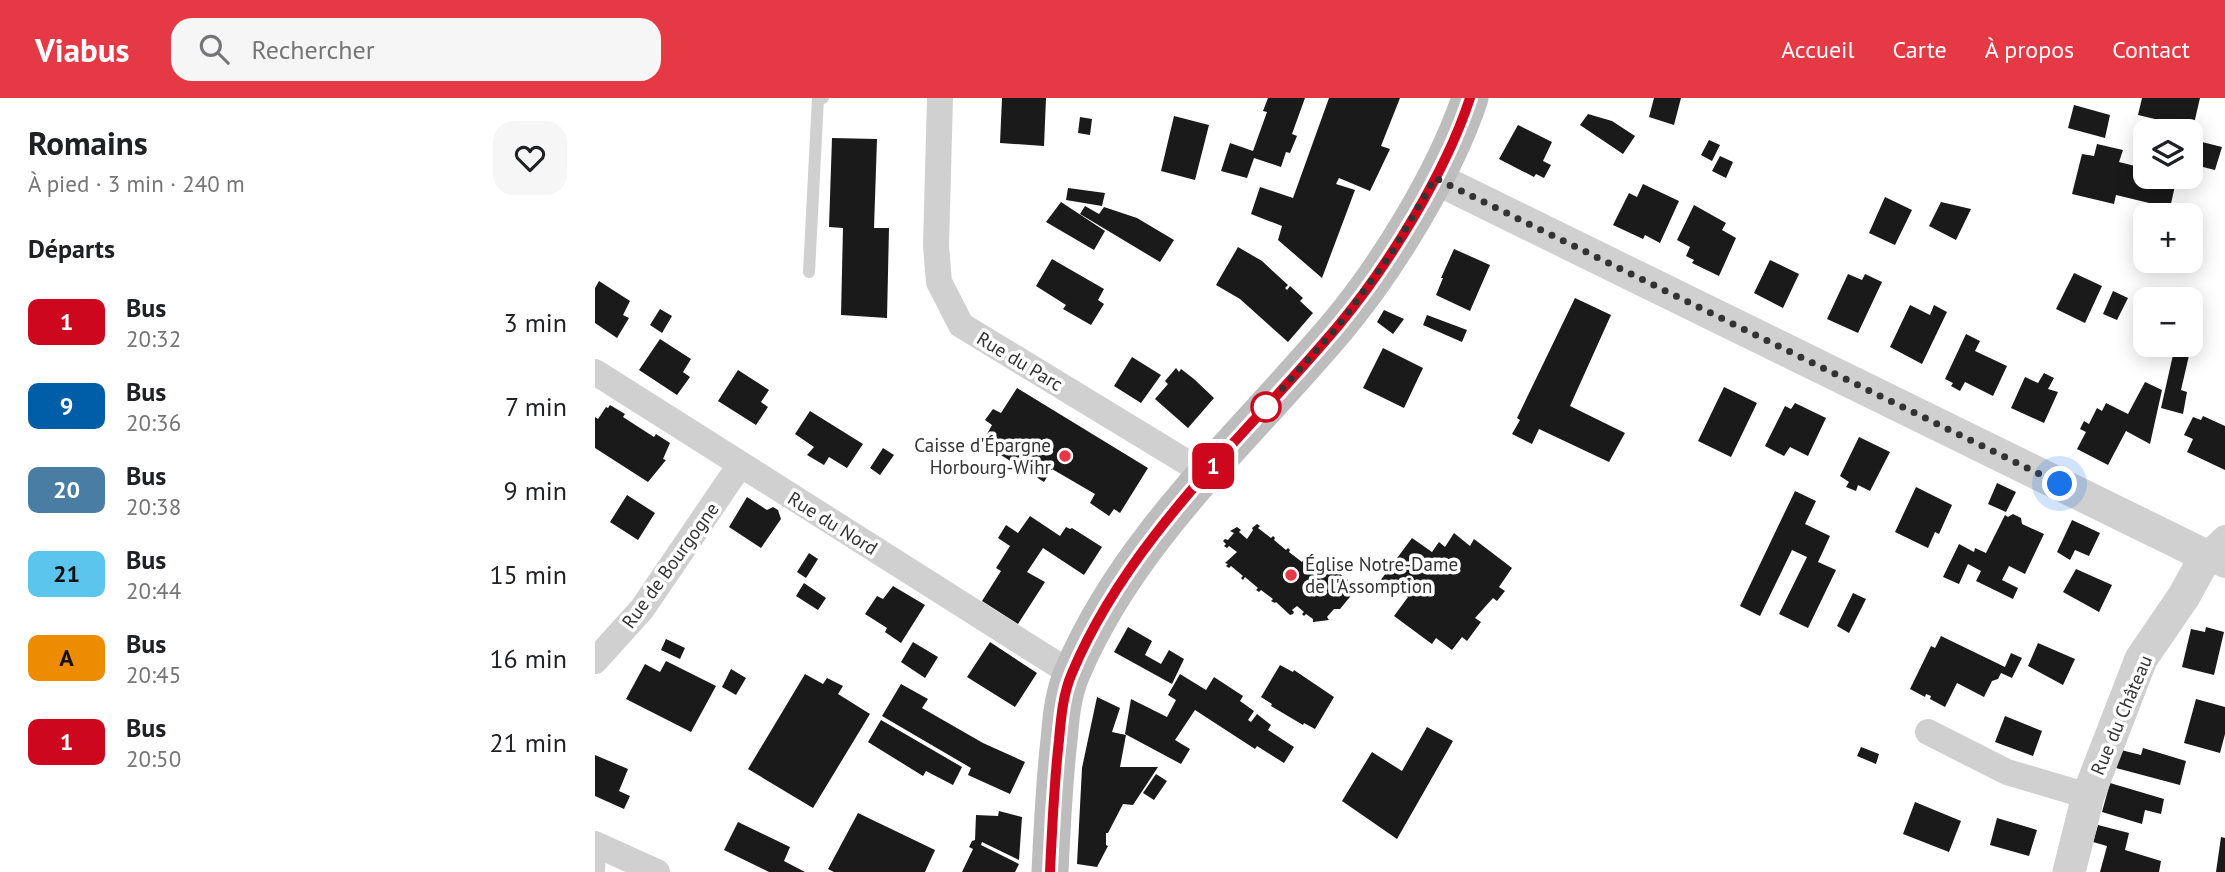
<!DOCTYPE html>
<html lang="fr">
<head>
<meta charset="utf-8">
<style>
	body { margin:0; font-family:"PT Sans",sans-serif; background:#f6f6f6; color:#202124; height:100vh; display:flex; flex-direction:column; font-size:26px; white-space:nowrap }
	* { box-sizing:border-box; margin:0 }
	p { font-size:23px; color:#757577 }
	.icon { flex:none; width:38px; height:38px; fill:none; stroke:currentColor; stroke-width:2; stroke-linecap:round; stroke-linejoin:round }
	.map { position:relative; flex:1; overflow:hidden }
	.details { display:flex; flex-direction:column; background:#fff; width:595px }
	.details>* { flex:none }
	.badge { padding:0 14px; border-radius:10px; font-size:24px; line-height:46px }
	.controls { position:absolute; left:1538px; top:21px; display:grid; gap:14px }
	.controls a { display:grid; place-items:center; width:70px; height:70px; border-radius:14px; background:#fff; box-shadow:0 4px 18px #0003; font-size:35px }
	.you { position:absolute; width:35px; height:35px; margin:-18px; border:5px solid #fff; border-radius:50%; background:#1a73e8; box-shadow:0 0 0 10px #1a73e833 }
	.map>.badge { position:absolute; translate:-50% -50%; box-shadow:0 0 0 4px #fff }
	h2 { padding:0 28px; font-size:26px; line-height:63px }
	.round { display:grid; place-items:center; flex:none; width:74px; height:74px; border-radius:21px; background:#f6f6f6 }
	.headline { display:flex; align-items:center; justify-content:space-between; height:119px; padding:0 28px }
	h1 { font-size:33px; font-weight:700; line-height:52px }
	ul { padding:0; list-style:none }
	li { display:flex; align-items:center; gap:21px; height:84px; padding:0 28px }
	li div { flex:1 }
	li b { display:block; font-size:26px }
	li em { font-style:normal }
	li .badge { min-width:77px; font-weight:700; text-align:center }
	header { display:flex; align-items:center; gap:42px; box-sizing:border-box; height:98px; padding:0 35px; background:#e63946; color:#fff }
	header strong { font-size:33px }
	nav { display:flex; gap:38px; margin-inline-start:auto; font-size:24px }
	.search { width:490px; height:63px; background:#f6f6f6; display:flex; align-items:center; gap:18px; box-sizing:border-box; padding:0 24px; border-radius:21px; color:#757577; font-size:26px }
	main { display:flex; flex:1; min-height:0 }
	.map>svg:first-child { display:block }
</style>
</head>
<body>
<header>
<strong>Viabus</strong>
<div class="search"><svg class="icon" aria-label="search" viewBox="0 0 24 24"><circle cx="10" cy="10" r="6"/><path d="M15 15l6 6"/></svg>Rechercher</div>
<nav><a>Accueil</a><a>Carte</a><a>À propos</a><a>Contact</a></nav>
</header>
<main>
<section class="details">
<div class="headline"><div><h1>Romains</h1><p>À pied · 3 min · 240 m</p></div><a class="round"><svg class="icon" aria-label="heart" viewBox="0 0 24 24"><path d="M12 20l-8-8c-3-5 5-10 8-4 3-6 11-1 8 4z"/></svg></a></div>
<h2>Départs</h2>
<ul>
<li><span class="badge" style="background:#cc071e;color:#fff">1</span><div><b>Bus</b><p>20:32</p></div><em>3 min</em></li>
<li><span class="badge" style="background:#005da8;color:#fff">9</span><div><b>Bus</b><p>20:36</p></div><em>7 min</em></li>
<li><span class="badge" style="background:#497da3;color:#fff">20</span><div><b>Bus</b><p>20:38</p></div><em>9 min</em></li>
<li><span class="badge" style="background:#5cc5ed;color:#111">21</span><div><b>Bus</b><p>20:44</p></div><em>15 min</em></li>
<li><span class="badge" style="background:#ed8c01;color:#111">A</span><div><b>Bus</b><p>20:45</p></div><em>16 min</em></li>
<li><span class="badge" style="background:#cc071e;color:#fff">1</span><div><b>Bus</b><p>20:50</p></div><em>21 min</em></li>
</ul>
</section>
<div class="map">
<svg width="1630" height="774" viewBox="0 0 1630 774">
	<rect width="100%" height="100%" fill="#fff"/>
	<path fill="#1a1a1a" d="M407 0H451L449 48 405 45Z
		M673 0H710L697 36 702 38 695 55 691 54 686 69 659 60 652 80 626 73 635 45 658 53 672 14 668 13Z
		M734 0H805L786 48 795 51 775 93 744 80 741 86 760 92 727 180 683 142 687 128 656 116 665 89 698 100Z
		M1059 0H1086L1079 27 1054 19Z
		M1547 0H1605L1598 30 1543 17Z
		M1479 7 1515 17 1510 40 1473 30Z
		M993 16 1017 23 1040 38 1028 56 985 27Z
		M579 18 614 27 600 82 566 73Z
		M485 19 497 21 495 37 483 35Z
		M923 27 957 44 948 63 956 67 949 80 941 76 939 79 904 61Z
		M237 40 282 41 279 130H294L292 220 246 217 248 130 234 129Z
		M1114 42 1125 47 1117 63 1106 57Z
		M1603 43 1627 49 1620 72 1596 66Z
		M1502 46 1528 52 1524 64 1540 68 1541 62 1550 65V79H1582L1575 110 1521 97 1519 106 1477 96 1487 56 1499 58Z
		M1125 58 1138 64 1131 80 1117 73Z
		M1048 86 1084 103 1065 145 1050 137 1048 141 1018 127 1034 95 1042 99Z
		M473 90 510 95 507 108 471 102Z
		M1290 99 1317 112 1300 147 1274 135Z
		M466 104 510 133 499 152 451 124Z
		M1346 104 1376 111 1361 142 1334 128Z
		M1099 107 1131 125 1127 132 1141 140 1124 178 1097 165 1099 162 1091 158 1095 149 1082 142Z
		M490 108 504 116 509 109 542 120 579 142 565 164 485 116Z
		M643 149 667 163 693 187 690 190 692 192 695 188 708 200 705 203 718 215 693 244 645 201 621 187Z
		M859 151 895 167 875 213 841 197 848 180H846Z
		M457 161 509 191 503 202 509 206 496 227 468 211 471 207 441 188Z
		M1175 162 1204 176 1188 210 1159 195Z
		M1479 175 1507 188 1490 225 1461 211Z
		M1253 176 1267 182 1270 176 1287 184 1263 235 1232 221Z
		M4 183 35 203 28 217 34 220 22 240 0 225V190Z
		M1518 193 1533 200 1522 222 1508 216Z
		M980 200 1016 217 975 308 1030 335 1014 364 944 331 937 346 917 336 925 322 922 320Z
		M1315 207 1335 217 1339 207 1352 214 1327 266 1295 249Z
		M65 211 77 218 67 235 55 227Z
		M789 212 809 221 798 236 782 224Z
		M832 217 872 232 867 244 828 227Z
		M1371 236 1385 243 1380 253 1412 268 1398 298 1370 284 1365 293 1356 288 1358 285 1350 281Z
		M65 241 96 261 88 274 95 279 82 297 44 272Z
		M1580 248 1595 253 1586 292 1592 294 1588 316 1566 310Z
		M788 250 828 270 809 310 768 290Z
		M537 259 566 277 546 305 519 288Z
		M581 270 584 274 586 271 599 281 619 300 593 330 560 301 573 286 570 283Z
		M143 272 174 292 166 304 173 309 161 327 123 303Z
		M1449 275 1459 280 1453 291 1463 294 1449 325 1416 310 1430 279 1443 285Z
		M1550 284 1567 292 1555 346 1531 333 1513 367 1482 351 1491 334 1485 331 1489 323 1494 326 1502 310 1507 313 1511 305 1533 316Z
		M1129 289 1162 305 1136 359 1103 343Z
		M422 290 553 370 525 415 519 411 514 418 495 405 500 396 457 371 449 384 387 345 397 327 390 322 398 311 406 315Z
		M1200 305 1231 320 1213 358 1195 349 1189 358 1170 348 1190 308 1196 311Z
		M15 307 30 316 28 319 59 339 61 336 75 345 68 361 71 362 53 384 0 350V319L3 321 11 309 13 310Z
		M215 313 268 346 252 370 234 359 229 367 212 357 219 349 200 336Z
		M1608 318 1630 328V372L1592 354 1598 341 1589 337 1598 319 1606 322Z
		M1264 339 1295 354 1275 393 1263 387 1261 393 1251 389 1254 384 1245 378Z
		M288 350 299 357 285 377 275 370Z
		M1402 385 1421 394 1411 414 1393 406Z
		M1321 389 1357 407 1344 436 1340 434 1333 450 1300 434Z
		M1200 393 1221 403 1210 426 1235 438 1223 464 1241 472 1213 530 1184 516 1212 459 1197 452 1165 518 1145 508Z
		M32 397 60 415 43 442 15 424Z
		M152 399 172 412 178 409 183 412 186 421 166 450 134 429Z
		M1418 416 1426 420 1427 426 1449 436 1430 476 1414 468 1407 482 1423 490 1418 501 1381 483 1386 473 1373 466 1364 486 1348 479 1364 446 1379 454 1380 450 1391 455 1410 417 1413 419Z
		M435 418 465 438 471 429 475 431 477 430 507 449 489 477 448 450 432 474 450 484 423 526 387 503 406 473 401 470 415 448 403 440 411 427 423 435Z
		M1477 422 1505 435 1494 458 1480 452 1475 462 1462 454Z
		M662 426 665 428 663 430 676 440 678 438 680 440 679 442 691 452 693 450 695 452 694 454 707 464 709 461V465L722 475 730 464 753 482 749 486 759 494 745 511H739L732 519 734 522 718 524V521L711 516 709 518 707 516 709 514 702 508 697 512 699 514 698 516 695 517 681 504 680 505 676 503 678 501 666 492 664 494 661 492 663 490 650 479 648 482 646 480 648 478 636 468 634 470 631 468 633 466 630 465 642 454 634 448 632 450 629 448 631 446 628 443 630 441 633 442 639 435 635 433 642 429 646 432 644 434 652 441 658 432 657 430Z
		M859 435 875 448 879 441 917 470 904 489 910 493 902 503 898 500 880 520 886 524 872 543 867 539 857 552 841 540 837 546 799 518 813 499 790 482 788 485 785 483 817 440 837 454 844 444 850 449Z
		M214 455 223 461 211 480 202 474Z
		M1481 471 1517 487 1504 514 1468 494Z
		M209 485 231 500 223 512 201 498Z
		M298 488 330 507 306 545 290 534 292 530 270 516 282 498 288 501Z
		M1258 495 1271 501 1254 535 1242 528Z
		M533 529 557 543 550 557 566 566 574 552 589 561 577 586 519 554Z
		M1611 529 1629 534 1619 577 1587 569 1596 531 1610 534Z
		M1346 538 1410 569 1416 555 1427 560 1417 580 1406 575 1403 581 1397 583 1389 599 1362 585 1350 609 1335 601 1336 598 1331 596 1330 599 1315 591 1336 548 1340 550Z
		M71 541 90 550 85 561 66 552Z
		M318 544 343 559 330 580 306 564Z
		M395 544 442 575 420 609 372 579Z
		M1443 545 1480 561 1468 587 1433 568Z
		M71 563 121 588 96 634 31 601 50 566 65 574Z
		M685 567 698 574 699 572 739 599 720 631 709 625 708 627 676 608 677 606 666 599Z
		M136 571 151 580 141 597 127 589Z
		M210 576 228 586 232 580 248 588 243 596 275 616 218 710 153 671Z
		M585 576 611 592 619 579 648 598 645 603 659 613 653 622 656 624 662 616 676 627 673 632 699 649 689 665 662 648 660 651 600 612 580 642 595 651 586 666 530 636 536 601 572 619 581 602 573 597Z
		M306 586 333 601 327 610 388 645 430 664 415 696 373 677 376 670 287 618Z
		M502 599 525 610 517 634 531 637 525 669H563L538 707 528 706 513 735H511V747L513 748 502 769 482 766 487 670Z
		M1601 601 1630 609V636L1625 655 1589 645Z
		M1410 618 1447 633 1438 658 1400 644Z
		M286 622 367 669 358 687 331 673 328 678 273 644Z
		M832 629 858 643 802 741 747 703 777 654 807 673Z
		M1266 649 1284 656 1281 666 1262 658Z
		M1548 650 1591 663 1585 687 1521 670 1526 652 1546 657Z
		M0 657 33 671 24 693 35 698 29 711 0 698Z
		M561 676 572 683 559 702 548 695Z
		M1515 685 1569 701 1566 716 1550 712 1547 726 1507 714Z
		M1320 704 1366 723 1354 754 1308 736Z
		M404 713 427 719 424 762 387 744 386 747 424 766 420 774H367L378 751 374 749 377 743 380 742 381 717 403 718Z
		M263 715 340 752 330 774H239L233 771Z
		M1402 720 1442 732 1434 758 1395 747Z
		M143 724 195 749 189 763 210 774H174L129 752Z
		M1503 727 1534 735 1530 752 1566 763 1564 774H1505L1512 748 1498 744Z
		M1626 739 1630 740V774H1621Z"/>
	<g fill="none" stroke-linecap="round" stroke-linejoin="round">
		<path stroke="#d0d0d0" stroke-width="12" d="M214 174 223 0H228
			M4 774 5 749"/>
		<path stroke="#d0d0d0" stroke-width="26" d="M345 0 341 148 344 184 366 227 611 376
			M0 274 477 576
			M1630 440 1611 458 1630 467
			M0 563 47 511 145 367
			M1333 634 1412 674 1493 698
			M0 746 62 774"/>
		<path stroke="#d0d0d0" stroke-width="33" d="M840 80 1611 458 1589 498 1546 561 1493 698 1474 774"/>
		<path stroke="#bdbdbd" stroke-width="37" d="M455 774C457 730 459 686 464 642 466 619 468 596 477 575 534 439 650 339 743 228 793 168 850 75 875 0"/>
	</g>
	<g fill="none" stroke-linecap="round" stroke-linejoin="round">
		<defs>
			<path id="line" d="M455 774C457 730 459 686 464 642 466 619 468 596 477 575 534 439 650 339 743 228 793 168 851 74 875 0"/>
		</defs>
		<use href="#line" stroke="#fff" stroke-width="16"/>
		<use href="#line" stroke="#cc071e" stroke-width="10"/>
		<path stroke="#333" stroke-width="7" stroke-dasharray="0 12.6" d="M671 309 744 227 796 156 840 80 1465 386"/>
	</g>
	<circle fill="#fff" stroke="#cc071e" stroke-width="3.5" cx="671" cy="309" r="14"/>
	<g fill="#e63946" stroke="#fff" stroke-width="2.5">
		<circle cx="470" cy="358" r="7"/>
		<circle cx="696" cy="477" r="7"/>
	</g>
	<g text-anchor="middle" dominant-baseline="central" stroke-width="7" stroke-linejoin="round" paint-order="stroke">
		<g font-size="19" fill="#333" stroke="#fff">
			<text transform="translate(425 263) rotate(31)">Rue du Parc</text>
			<text transform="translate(238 425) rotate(32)">Rue du Nord</text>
			<text transform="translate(75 467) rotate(-54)">Rue de Bourgogne</text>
			<text transform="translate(1526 617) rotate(-67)">Rue du Château</text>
		</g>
		<g font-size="19" fill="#333" stroke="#fff" text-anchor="end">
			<text x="456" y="347">Caisse d'Épargne<tspan x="456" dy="22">Horbourg-Wihr</tspan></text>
			<text x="710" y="466" text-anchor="start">Église Notre-Dame<tspan x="710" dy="22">de l'Assomption</tspan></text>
		</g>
	</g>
</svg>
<div class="controls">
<a><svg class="icon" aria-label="layers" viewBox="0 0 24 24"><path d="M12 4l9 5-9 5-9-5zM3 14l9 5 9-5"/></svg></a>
<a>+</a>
<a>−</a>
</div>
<div class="you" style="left:1465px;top:386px"></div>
<b class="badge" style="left:618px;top:368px;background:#cc071e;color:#fff">1</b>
</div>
</main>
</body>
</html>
